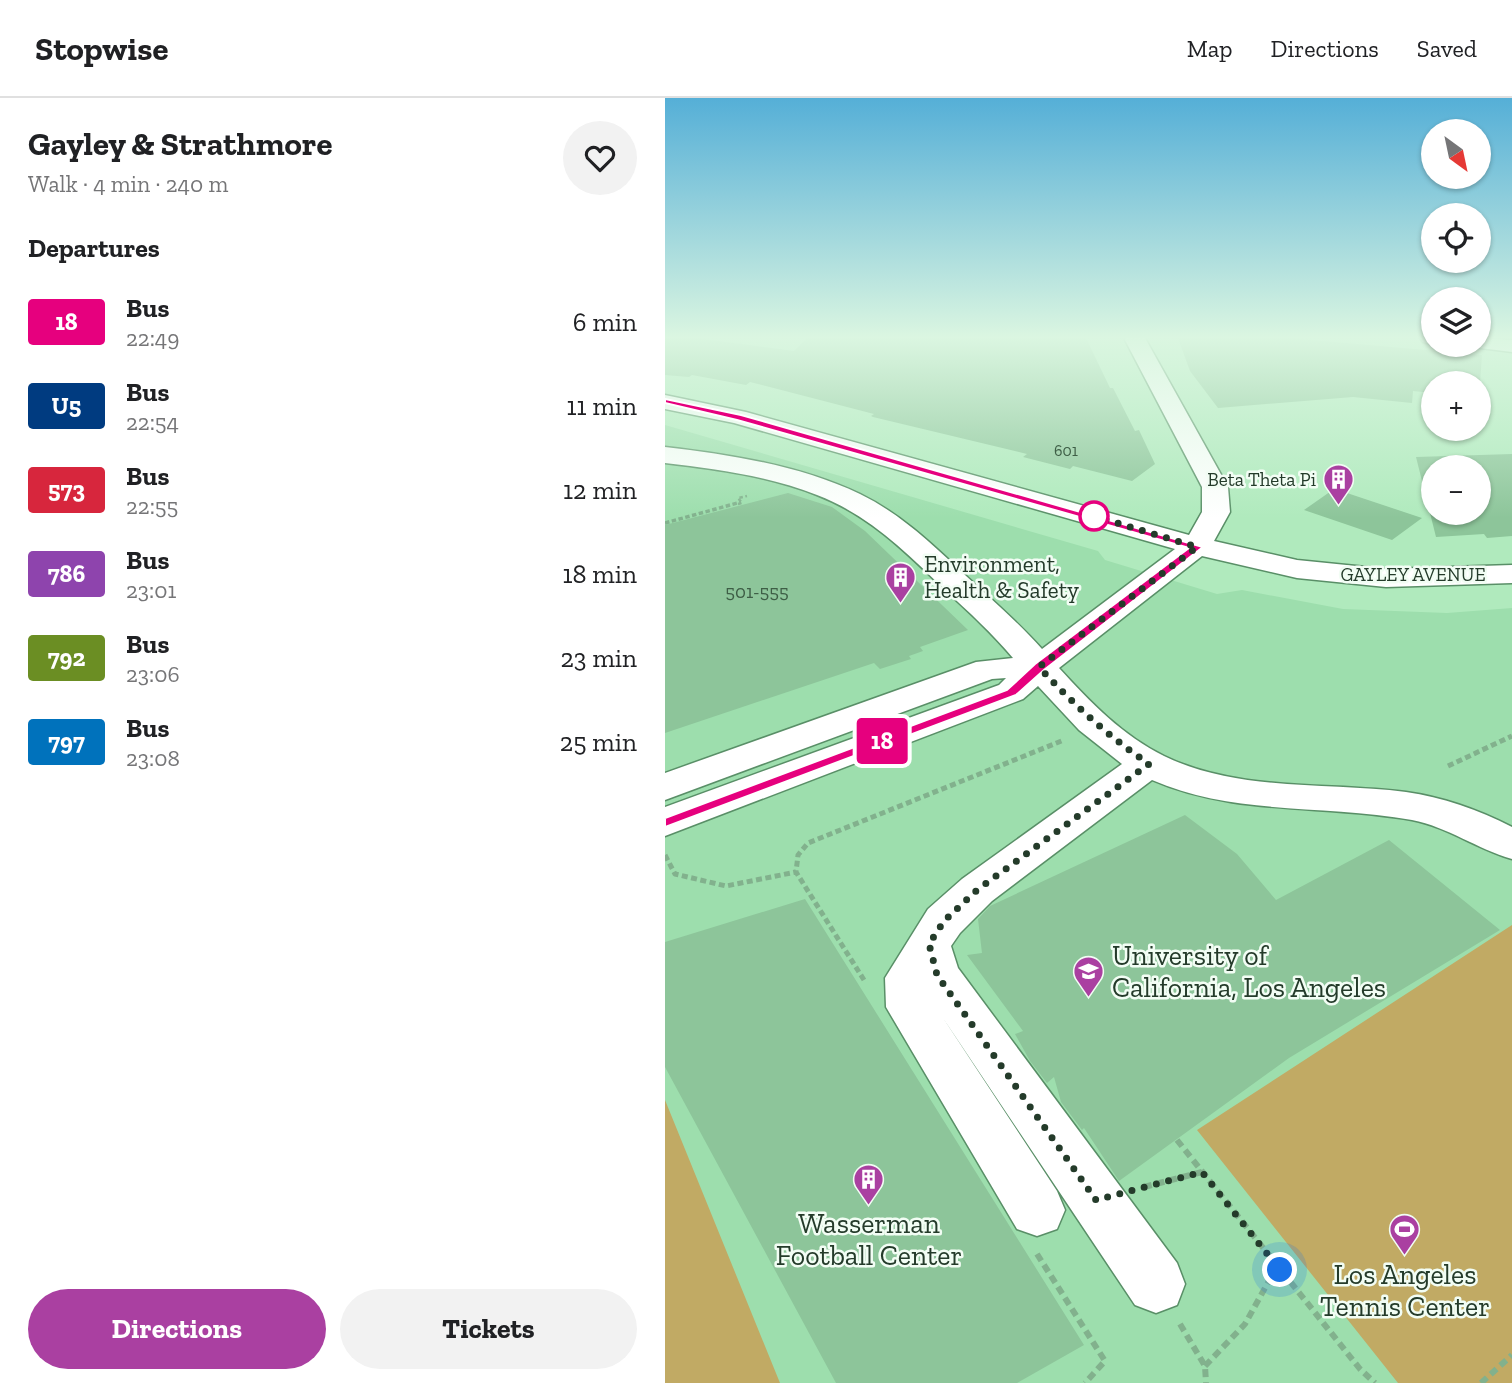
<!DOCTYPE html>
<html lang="en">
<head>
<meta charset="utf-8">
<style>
	body { margin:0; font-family:"Zilla Slab",serif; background:#f2f2f2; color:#202124; height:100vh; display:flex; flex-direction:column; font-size:26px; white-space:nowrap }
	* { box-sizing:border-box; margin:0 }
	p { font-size:23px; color:#757577 }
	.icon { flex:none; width:38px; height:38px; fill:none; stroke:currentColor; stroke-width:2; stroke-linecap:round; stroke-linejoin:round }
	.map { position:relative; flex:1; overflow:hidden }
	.panel { display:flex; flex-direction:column; background:#fff; width:665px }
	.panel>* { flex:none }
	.badge { padding:0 14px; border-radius:5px; font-size:24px; line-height:46px }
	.needle { width:46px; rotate:147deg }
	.buttons { position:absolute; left:756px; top:21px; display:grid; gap:14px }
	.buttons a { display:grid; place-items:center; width:70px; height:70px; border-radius:50%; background:#fff; box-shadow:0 2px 5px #0004; font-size:35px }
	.you { position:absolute; width:35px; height:35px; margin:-18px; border:5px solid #fff; border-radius:50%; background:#1a73e8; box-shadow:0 0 0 10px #1a73e833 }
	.map>.badge { position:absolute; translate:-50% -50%; box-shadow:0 0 0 4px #fff }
	h2 { padding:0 28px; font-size:26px; line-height:63px }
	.round { display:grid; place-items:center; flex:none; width:74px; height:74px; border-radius:37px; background:#f2f2f2 }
	.overview { display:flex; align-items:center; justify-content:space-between; height:119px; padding:0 28px }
	h1 { font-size:33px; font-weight:700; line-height:52px }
	.button { display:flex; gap:14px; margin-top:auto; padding:14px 28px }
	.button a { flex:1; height:80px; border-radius:42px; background:#aa40a1; color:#fff; font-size:28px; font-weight:700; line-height:80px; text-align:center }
	.button a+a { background:#f2f2f2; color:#202124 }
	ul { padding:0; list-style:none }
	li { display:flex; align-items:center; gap:21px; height:84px; padding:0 28px }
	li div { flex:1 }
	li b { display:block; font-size:26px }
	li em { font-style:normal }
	li .badge { min-width:77px; font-weight:700; text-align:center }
	header { display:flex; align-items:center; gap:42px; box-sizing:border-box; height:98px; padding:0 35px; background:#fff; border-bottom:2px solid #e0e0e0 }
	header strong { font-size:33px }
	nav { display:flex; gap:38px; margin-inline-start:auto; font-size:24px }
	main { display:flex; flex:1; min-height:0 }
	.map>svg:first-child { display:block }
</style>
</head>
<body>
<header>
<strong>Stopwise</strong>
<nav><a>Map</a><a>Directions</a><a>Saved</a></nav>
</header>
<main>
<section class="panel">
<div class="overview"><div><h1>Gayley &amp; Strathmore</h1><p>Walk · 4 min · 240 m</p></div><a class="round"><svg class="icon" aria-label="heart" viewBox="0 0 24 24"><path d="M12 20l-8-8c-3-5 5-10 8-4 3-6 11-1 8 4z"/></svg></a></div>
<h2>Departures</h2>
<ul>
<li><span class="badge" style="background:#e6007e;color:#fff">18</span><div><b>Bus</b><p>22:49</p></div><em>6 min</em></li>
<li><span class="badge" style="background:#003b80;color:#fff">U5</span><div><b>Bus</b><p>22:54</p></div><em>11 min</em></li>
<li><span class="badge" style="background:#d7263d;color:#fff">573</span><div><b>Bus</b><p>22:55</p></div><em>12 min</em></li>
<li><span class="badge" style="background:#8e44ad;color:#fff">786</span><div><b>Bus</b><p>23:01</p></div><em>18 min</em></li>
<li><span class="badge" style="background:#6b8e23;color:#fff">792</span><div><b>Bus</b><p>23:06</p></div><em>23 min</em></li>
<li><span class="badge" style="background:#0072bc;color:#fff">797</span><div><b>Bus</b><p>23:08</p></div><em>25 min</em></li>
</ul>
<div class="button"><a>Directions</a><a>Tickets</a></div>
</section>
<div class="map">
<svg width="847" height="1285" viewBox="0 0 847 1285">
	<rect width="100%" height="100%" fill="#b0eabd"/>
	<path fill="#9ddead" d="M0 327 433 453 440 462 552 496 577 492 678 511 782 515 847 510V1285H0Z"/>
	<path fill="#c1aa64" d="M847 827V1285H733L532 1032Z
		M0 1002 115 1285H0Z"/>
	<path fill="#8dc59a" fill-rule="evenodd" d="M0 240H31L129 253 142 240H421L445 290H448L470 333 474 332 490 366 467 383 408 368 405 371 358 359 362 356 208 319 206 318 209 316 85 284 81 287 27 277 24 279 0 277Z
		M513 240H624L817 257 815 285H768V295L748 293 747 305 688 299 553 310 525 273Z
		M847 356V438L822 440 819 436 771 439 751 359ZM768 369H814V415H768Z
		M669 391 679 394 757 420 727 442 639 412Z
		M123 395 167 409 200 433 303 532 255 549 258 553 244 558 246 561 215 571 209 565 0 635V427Z
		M520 717 572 756 611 802 724 742 835 832 624 960 454 1083 419 1030 417 1032 396 1004 389 979 382 985 365 963 350 936 358 933 302 857 317 855 313 821 325 808Z
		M140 801 419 1247 352 1285H171L0 969V844Z"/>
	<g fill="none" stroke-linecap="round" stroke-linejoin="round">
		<defs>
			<path id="minor" d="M459 240H480L563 389 565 414 549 443 632 462 721 471 847 467V485L721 489 632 480 537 458 394 570C425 604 458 638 499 658 573 694 662 684 741 694 777 699 814 712 847 729V761C812 751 783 729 747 722 660 706 569 718 487 682L327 803 295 835 286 848 293 870 512 1165 520 1186 512 1207 491 1215 470 1207 278 920 392 1093 400 1112 392 1131 372 1138 352 1131 221 909 220 880 263 811 297 781 457 666 414 632 373 588 358 601 0 738V709L334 587 341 580 327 581 0 702V675L311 564 348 560C327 535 304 514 280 492 241 454 204 417 152 397 103 378 52 371 0 365V349C67 357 134 367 195 396 236 416 268 447 300 477 326 501 353 524 377 551L510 451 69 325 0 311V297L81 314 524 437 537 414V389Z
				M755 240H768L770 247 758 244Z
				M814 240 847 242V254L807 249 805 247H814Z"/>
		</defs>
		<use href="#minor" stroke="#598f67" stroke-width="3"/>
		<path stroke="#82b18d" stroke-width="2.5" stroke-dasharray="3.5 2.5" stroke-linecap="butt" d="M73 406 77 405 73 400 82 398"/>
		<path stroke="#82b18d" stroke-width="3.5" stroke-dasharray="4.5 2.5" stroke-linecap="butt" d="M0 425 76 404"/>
		<path stroke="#82b18d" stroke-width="5" stroke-dasharray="6 3.5" stroke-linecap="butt" d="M783 668 847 638
			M0 757 10 776 61 788 131 774
			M199 882 131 774 133 757 143 745 399 642"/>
		<path stroke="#82b18d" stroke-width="6" stroke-dasharray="8 5" stroke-linecap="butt" d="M512 1042 695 1271 710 1285
			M479 1089 537 1074
			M372 1156 440 1263 420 1285
			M515 1226 540 1268 541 1285
			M540 1268 580 1226 605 1181 615 1172
			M816 1285 847 1257"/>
		<use href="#minor" fill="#fff" fill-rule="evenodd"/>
	</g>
	<linearGradient id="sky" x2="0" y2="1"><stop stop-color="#55afd7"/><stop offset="0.57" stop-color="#dbf6e1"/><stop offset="1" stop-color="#dbf6e1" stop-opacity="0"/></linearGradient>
	<rect width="847" height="420" fill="url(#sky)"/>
	<path fill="#e6007e" stroke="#fff" stroke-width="2" d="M0 301 76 317 538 449 379 572 351 597 0 729V720L342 592 370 566 524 450 72 322 0 305Z"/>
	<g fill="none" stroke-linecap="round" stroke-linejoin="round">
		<path stroke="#243b2a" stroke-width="7" stroke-dasharray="0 12.6" d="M429 418 532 449 374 569C408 606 443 638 484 666L312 792 279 823 264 846 272 877 431 1102 537 1074 615 1172"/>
	</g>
	<defs>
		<symbol id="building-pin" viewBox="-11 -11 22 30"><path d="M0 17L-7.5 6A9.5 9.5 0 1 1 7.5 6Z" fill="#aa40a1" stroke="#f2fdf4"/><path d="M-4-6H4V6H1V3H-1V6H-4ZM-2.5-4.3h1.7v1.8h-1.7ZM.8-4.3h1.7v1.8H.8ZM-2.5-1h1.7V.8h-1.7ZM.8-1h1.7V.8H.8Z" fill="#fff"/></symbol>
		<symbol id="university-pin" viewBox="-11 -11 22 30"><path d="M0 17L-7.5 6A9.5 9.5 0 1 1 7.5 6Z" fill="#aa40a1" stroke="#f2fdf4"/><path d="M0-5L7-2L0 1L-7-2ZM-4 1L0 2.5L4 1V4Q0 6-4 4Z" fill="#fff"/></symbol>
		<symbol id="stadium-pin" viewBox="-11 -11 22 30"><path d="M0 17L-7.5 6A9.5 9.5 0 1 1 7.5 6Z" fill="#aa40a1" stroke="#f2fdf4"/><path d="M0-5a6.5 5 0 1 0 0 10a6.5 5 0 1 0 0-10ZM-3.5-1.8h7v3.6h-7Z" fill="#fff"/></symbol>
	</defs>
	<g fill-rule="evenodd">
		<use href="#building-pin" x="656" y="364" width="35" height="47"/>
		<use href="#building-pin" x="218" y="462" width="35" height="47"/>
		<use href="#university-pin" x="406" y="856" width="35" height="47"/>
		<use href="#building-pin" x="186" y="1064" width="35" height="47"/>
		<use href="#stadium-pin" x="722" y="1114" width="35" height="47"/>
	</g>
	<circle fill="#fff" stroke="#e6007e" stroke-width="3.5" cx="429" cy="418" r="14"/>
	<g text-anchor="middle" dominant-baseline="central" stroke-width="5" stroke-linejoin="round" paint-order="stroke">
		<g font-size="16" fill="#3e5e46">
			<text x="401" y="352">601</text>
		</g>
		<g font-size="19" fill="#243b2a" stroke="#f2fdf4" text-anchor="end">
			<text x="651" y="381">Beta Theta Pi</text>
		</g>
		<g font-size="19" fill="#243b2a" stroke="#f2fdf4">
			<text x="748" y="476">GAYLEY AVENUE</text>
		</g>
		<g font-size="19" fill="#3e5e46">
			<text x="92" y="493">501-555</text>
		</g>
		<g font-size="23" fill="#243b2a" stroke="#f2fdf4" text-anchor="start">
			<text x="259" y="466">Environment,<tspan x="259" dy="26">Health &amp; Safety</tspan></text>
		</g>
		<g font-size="28" fill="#243b2a" stroke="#f2fdf4">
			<text x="447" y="857" text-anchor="start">University of<tspan x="447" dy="32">California, Los Angeles</tspan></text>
			<text x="204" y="1125">Wasserman<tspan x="204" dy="32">Football Center</tspan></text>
			<text x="740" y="1176">Los Angeles<tspan x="740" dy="32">Tennis Center</tspan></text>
		</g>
	</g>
</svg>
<div class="buttons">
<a><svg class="needle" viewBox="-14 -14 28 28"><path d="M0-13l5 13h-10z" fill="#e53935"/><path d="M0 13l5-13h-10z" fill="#757577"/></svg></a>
<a><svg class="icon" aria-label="locate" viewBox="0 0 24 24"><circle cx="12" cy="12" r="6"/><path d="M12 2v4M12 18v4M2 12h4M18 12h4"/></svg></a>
<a><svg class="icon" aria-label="layers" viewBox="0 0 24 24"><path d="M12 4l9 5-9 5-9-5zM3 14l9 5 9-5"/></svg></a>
<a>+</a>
<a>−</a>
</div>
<div class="you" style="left:615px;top:1172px"></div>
<b class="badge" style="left:217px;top:643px;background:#e6007e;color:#fff">18</b>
</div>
</main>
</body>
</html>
